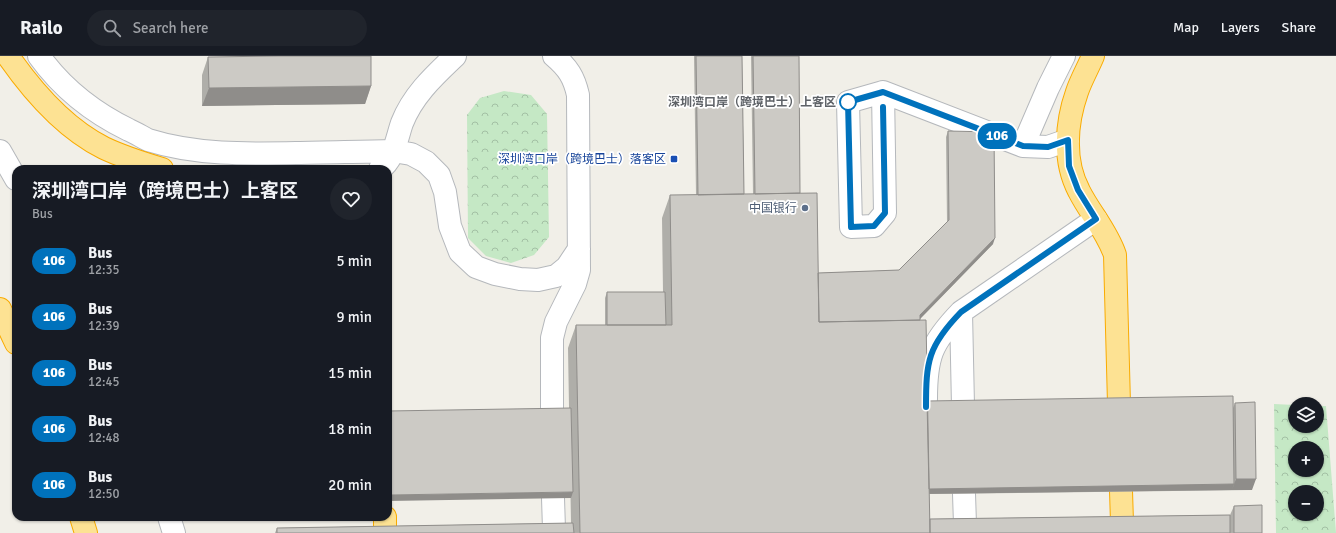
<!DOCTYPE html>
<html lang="en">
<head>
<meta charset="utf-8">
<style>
	body { margin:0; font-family:Signika,"Noto Sans SC",sans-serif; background:#20242c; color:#f1f3f6; height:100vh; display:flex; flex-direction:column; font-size:15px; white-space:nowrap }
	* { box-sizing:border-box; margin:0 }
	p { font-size:13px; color:#9ea1a6 }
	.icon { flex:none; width:22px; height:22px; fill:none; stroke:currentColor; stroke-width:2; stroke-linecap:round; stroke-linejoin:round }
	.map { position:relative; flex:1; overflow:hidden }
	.details { position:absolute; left:12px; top:109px; width:380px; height:356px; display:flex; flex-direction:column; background:#171b24; border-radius:12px; box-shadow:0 1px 3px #0004 }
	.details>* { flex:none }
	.badge { padding:0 8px; border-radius:13px; font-size:14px; line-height:26px }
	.buttons { position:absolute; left:1288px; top:341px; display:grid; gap:8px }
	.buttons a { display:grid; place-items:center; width:36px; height:36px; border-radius:50%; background:#171b24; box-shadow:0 1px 3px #0004; font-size:20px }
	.map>.badge { position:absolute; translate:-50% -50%; box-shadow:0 0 0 2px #fff }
	.round { display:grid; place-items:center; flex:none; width:42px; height:42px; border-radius:21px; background:#20242c }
	.overview { display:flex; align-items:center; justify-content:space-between; height:68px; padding:0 20px }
	h1 { font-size:19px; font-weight:700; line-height:30px }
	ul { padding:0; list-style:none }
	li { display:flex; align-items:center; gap:12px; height:56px; padding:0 20px }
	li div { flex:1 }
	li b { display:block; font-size:15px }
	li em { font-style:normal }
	li .badge { min-width:44px; font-weight:700; text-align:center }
	header { display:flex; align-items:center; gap:24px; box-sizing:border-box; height:56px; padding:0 20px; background:#171b24; border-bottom:1px solid #363941 }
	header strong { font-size:19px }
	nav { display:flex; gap:22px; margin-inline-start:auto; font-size:14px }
	.search { width:280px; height:36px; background:#20242c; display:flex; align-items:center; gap:10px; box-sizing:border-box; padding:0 14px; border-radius:22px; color:#9ea1a6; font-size:15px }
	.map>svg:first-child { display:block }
</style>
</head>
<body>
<header>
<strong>Railo</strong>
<div class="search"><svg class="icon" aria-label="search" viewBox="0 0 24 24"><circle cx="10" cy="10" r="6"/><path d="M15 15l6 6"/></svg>Search here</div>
<nav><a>Map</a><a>Layers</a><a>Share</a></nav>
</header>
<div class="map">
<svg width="1336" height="477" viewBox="0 0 1336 477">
	<defs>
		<pattern id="forest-crowns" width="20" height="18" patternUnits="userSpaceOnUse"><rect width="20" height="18" fill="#c5e8c5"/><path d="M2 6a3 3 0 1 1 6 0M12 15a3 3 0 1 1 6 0" fill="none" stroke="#a3c0a4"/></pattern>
	</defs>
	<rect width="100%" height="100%" fill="#f1efe8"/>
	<path fill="url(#forest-crowns)" fill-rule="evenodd" d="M504 35 531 39 547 58 549 181 534 199 511 207 486 200 468 182 467 59 480 42Z
		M1274 348 1295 349V370H1317V350H1326L1336 477H1276ZM1295 392H1317V414H1295ZM1295 436H1317V458H1295Z"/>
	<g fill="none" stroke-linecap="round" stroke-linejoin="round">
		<defs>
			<path id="minor" d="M39 0C62 32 94 57 129 74 136 77 142 81 148 84 196 99 246 98 296 97 328 96 360 96 393 95L411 98 426 106 439 119 445 136 450 170 460 196 476 211 495 218 520 223 538 224 556 220 567 211 579 193
				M883 36 885 157 874 170 851 171 848 46 883 36 1023 90 1048 91 1068 84
				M1023 90 1048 32 1064 0
				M0 95 16 123
				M380 113C394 104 397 81 402 67 413 39 434 20 455 0
				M961 256 963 350
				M926 343C926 301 931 287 961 256L1096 163
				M552 358V282L556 266 575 228 579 214 578 39C574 21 568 12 554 0
				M964 438 965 468
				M553 442 554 473
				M169 461 174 477"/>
			<path id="highway" d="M8 0C33 36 64 72 104 92 123 101 142 107 162 113
				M1093 0C1088 12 1081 24 1077 36 1066 67 1063 105 1079 135 1090 157 1107 175 1115 199L1119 348
				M0 253 16 287
				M1121 435 1122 466
				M81 461 86 477
				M385 461V476"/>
		</defs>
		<use href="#minor" stroke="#b5b8bc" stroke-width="24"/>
		<use href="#highway" stroke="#f9ab00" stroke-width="24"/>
		<use href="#minor" stroke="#fff" stroke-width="22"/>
		<use href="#highway" stroke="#fde293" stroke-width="22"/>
	</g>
	<path fill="#afaea9" d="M694 0H742L744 138H753L751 0H799L800 137 818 217 899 214 947 166 946 81 948 75 993 188 920 263 927 345 1233 352 1235 347 1252 434 929 438 930 463 1230 459 1234 450 1262 477H275L277 472 571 467 568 292 576 269H605V242L607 236H663L662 162 670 139H696Z
		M208 1 371 30 365 48 202 50V19Z"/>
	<path fill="#8f8d8a" d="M371 30 365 48 202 50 209 32Z
		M995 182 993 188 918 265 920 259Z
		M1236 423H1256L1252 434H1232Z
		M1234 428 1232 434 920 438 922 433Z
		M573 436 571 442 388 445V439Z"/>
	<path fill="#cccac5" stroke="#8f8d8a" d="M278 0H371V30L209 32 208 1Z
		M696 0H742L744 138 698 139Z
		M753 0H799L800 137 755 138Z
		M948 75 994 76 995 182 920 259V264L819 266 818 217 899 214 949 164Z
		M817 137 819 266 926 264 930 477H580L576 269H672L670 139Z
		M607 236H665L666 269H607Z
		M1233 340 1234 428 929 433 927 345Z
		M1255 346 1256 423H1236L1235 347Z
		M571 352 573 436 388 439V355Z
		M1262 449V477H1234V450Z
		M1230 459V477H930V463Z
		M573 467 574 477H277V472Z"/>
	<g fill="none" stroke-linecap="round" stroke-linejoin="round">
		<defs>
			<path id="line" d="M883 51 885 157 874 170 851 171 848 46 883 36 1023 90 1048 91 1068 84 1069 110 1078 134 1096 163 961 256C928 290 926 305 926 351"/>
		</defs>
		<use href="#line" stroke="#fff" stroke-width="9"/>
		<use href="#line" stroke="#0072bc" stroke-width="6"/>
	</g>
	<circle fill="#fff" stroke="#0072bc" stroke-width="2" cx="848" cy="46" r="8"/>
	<rect fill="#1a4fb4" stroke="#fff" stroke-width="1.5" x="670" y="99" width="8" height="8" rx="2"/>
	<circle fill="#5c6f8a" stroke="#fff" stroke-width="1.5" cx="805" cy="152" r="4"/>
	<g text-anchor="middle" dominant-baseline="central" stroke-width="3.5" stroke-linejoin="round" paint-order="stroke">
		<g font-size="12" font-weight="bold" fill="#5f6368" stroke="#fff" text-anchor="end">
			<text x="836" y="46">深圳湾口岸（跨境巴士）上客区</text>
		</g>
		<g font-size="12" fill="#164399" stroke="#fff" text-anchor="end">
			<text x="666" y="103">深圳湾口岸（跨境巴士）落客区</text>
		</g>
		<g font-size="12" fill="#4e5e75" stroke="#fff" text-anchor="end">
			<text x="797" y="152">中国银行</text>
		</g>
	</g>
</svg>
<div class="buttons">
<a><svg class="icon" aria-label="layers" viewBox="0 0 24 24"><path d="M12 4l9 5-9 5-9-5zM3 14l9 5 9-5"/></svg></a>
<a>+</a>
<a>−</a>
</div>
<b class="badge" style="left:997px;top:80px;background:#0072bc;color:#fff">106</b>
<section class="details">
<div class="overview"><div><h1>深圳湾口岸（跨境巴士）上客区</h1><p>Bus</p></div><a class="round"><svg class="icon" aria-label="heart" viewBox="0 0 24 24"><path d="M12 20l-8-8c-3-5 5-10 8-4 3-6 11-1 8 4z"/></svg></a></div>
<ul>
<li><span class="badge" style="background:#0072bc;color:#fff">106</span><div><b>Bus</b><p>12:35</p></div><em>5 min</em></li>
<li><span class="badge" style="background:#0072bc;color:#fff">106</span><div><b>Bus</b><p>12:39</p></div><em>9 min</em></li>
<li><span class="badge" style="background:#0072bc;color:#fff">106</span><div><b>Bus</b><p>12:45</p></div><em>15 min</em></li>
<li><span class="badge" style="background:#0072bc;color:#fff">106</span><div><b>Bus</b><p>12:48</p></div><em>18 min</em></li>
<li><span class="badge" style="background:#0072bc;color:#fff">106</span><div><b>Bus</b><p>12:50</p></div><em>20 min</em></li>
</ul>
</section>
</div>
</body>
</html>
